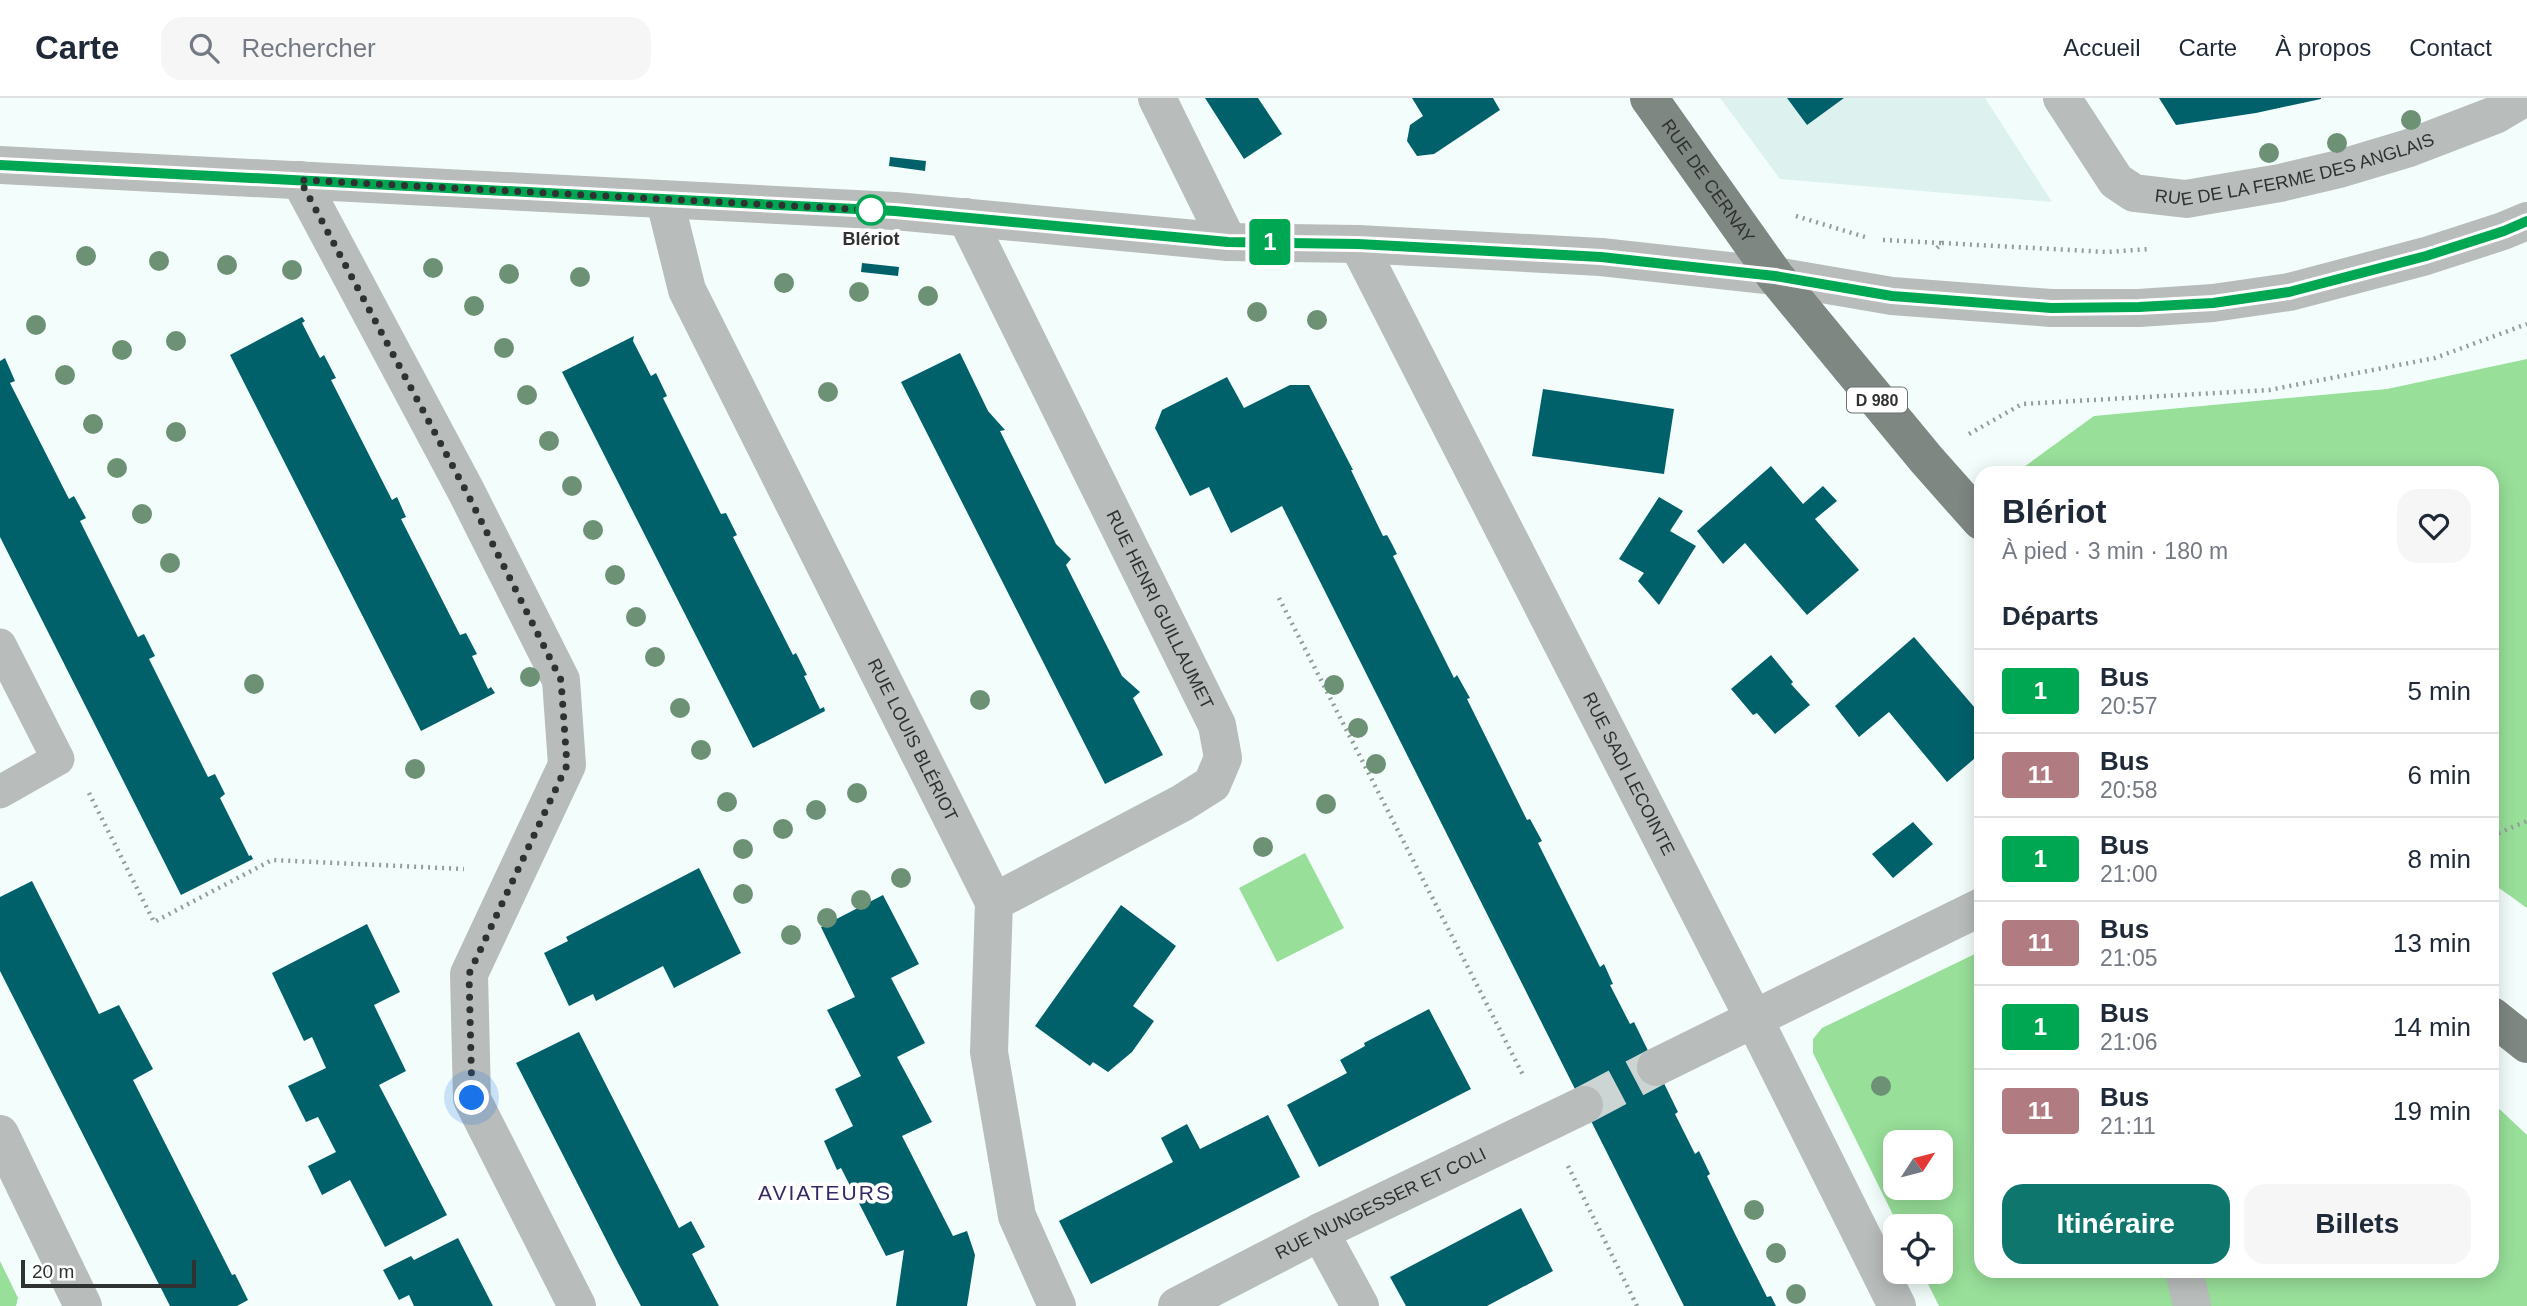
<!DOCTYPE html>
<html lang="fr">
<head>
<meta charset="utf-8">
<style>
	body { margin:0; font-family:Arial,sans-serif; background:#f6f6f7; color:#1f2937; height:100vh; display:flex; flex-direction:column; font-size:26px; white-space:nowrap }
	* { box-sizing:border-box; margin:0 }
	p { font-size:23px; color:#747a83 }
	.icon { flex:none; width:38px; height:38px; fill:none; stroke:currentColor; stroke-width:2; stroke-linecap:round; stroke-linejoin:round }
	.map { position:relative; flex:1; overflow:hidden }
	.drawer { position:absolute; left:1974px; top:368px; width:525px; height:812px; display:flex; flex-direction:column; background:#fff; border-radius:21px; box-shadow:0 4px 18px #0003 }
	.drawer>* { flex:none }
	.badge { padding:0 14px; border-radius:5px; font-size:24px; line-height:46px }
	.needle { width:46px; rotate:54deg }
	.buttons { position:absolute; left:1883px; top:1032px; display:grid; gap:14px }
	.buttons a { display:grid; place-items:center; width:70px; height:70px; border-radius:14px; background:#fff; box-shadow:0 4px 18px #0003; font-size:35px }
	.scale { position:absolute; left:21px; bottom:18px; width:175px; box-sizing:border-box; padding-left:7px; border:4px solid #2e3231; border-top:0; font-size:19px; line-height:24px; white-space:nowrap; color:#2e3231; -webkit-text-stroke:5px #fff; paint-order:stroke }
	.you { position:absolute; width:35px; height:35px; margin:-18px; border:5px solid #fff; border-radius:50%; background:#1a73e8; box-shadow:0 0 0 10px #1a73e833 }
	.map>.badge { position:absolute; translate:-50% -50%; box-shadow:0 0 0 4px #fff }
	h2 { padding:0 28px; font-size:26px; line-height:63px }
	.round { display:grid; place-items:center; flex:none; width:74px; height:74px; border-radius:21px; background:#f6f6f7 }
	.head { display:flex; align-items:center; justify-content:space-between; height:119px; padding:0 28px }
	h1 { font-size:33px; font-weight:700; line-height:52px }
	.primary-button { display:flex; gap:14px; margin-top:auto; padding:14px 28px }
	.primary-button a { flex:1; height:80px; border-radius:21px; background:#0f766e; color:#fff; font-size:28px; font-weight:700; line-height:80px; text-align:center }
	.primary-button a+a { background:#f6f6f7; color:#1f2937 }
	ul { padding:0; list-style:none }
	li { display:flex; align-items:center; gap:21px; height:84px; padding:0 28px; border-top:2px solid #e0e1e3 }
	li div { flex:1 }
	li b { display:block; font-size:26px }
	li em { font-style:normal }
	li .badge { min-width:77px; font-weight:700; text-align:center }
	header { display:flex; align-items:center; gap:42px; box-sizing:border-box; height:98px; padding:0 35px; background:#fff; border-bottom:2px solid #e0e1e3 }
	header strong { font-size:33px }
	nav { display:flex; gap:38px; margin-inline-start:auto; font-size:24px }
	.search { width:490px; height:63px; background:#f6f6f7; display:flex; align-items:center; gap:18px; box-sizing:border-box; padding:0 24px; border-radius:21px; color:#747a83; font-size:26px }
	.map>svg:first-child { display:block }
</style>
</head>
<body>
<header>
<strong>Carte</strong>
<div class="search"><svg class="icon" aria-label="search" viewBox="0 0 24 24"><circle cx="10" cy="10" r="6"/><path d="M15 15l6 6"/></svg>Rechercher</div>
<nav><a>Accueil</a><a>Carte</a><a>À propos</a><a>Contact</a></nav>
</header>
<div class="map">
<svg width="2527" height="1208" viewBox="0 0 2527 1208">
	<rect width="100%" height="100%" fill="#f3fefc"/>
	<path fill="#ddf1ee" d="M1720 0H1985L2052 104 1780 81Z"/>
	<path fill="#98df99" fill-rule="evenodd" d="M2527 261V810L2492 785V374H2017L2094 318 2387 291Z
		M1305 755 1344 830 1277 864 1239 790Z
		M1981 853V1172H2492V1004L2527 1037V1208H1939L1922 1174H1941V1129H1899L1813 955V941L1822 930ZM1895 1045H1941V1090H1895Z
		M0 1163 18 1200 16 1208H0Z"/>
	<path fill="#01616b" d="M1205 0H1258L1282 36 1244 61Z
		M1412 0H1493L1500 12 1434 56 1417 58 1407 43 1410 27 1423 18Z
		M1787 0H1844L1807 27Z
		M2159 0H2321V1L2256 15 2176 27Z
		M890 59 926 63 925 73 889 68Z
		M862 165 899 169 898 178 861 174Z
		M302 219 305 223 302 225 320 260 324 257 336 280 331 282 392 402 397 399 406 419 401 421 460 537 466 535 477 556 472 558 488 591 491 589 495 595 421 633 230 257Z
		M634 238 633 243 651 278 656 275 667 298 663 300 721 416 726 415 737 437 733 439 793 557 796 555 807 577 804 578 820 611 824 609 825 613 753 650 562 274Z
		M960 255 988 313 1005 332 1000 333 1056 446 1071 461 1066 467 1122 578 1140 594 1133 600 1163 657 1105 686 901 284Z
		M5 260 15 283 10 285 69 401 74 398 86 420 80 423 138 539 144 536 155 558 149 561 208 679 215 676 225 696 220 700 249 758 251 757 253 761 181 797 0 439V263Z
		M1227 279 1244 310 1290 287H1309L1353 372H1351L1383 438 1387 437 1392 446 1397 456 1393 458 1454 580 1457 577 1470 600 1467 601 1527 722 1530 721 1542 743 1538 745 1600 869 1604 866 1613 886 1610 887 1630 926 1634 924 1678 1014 1675 1016 1695 1056 1699 1053 1710 1076 1707 1078 1736 1138 1767 1199 1771 1198 1776 1208H1684L1282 408 1231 435 1209 389 1190 398 1155 330 1162 312Z
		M1543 291 1674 311 1664 376 1532 358Z
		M1771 368 1803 406 1823 388 1837 403 1815 421 1859 472 1807 517 1745 445 1723 466 1697 433Z
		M1659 399 1683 413 1670 433 1696 448 1659 507 1638 483 1644 475 1619 461Z
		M1914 539 1981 617V655L1947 684 1889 614 1859 639 1835 608Z
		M1771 557 1793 584 1791 586 1810 607 1775 636 1757 615 1753 617 1731 591Z
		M1913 724 1933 746 1893 780 1872 756Z
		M699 770 741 855 674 890 663 868 596 903 593 896 569 908 544 855 568 843 566 839Z
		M32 783 99 916 119 907 153 971 133 982 232 1177 235 1176 248 1202 237 1208H170L0 873V799Z
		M883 797 919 866 891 880 925 945 897 959 932 1024 902 1038 953 1138 967 1133 975 1157 967 1208H896L904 1152 886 1158 841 1070 837 1072 824 1043 853 1028 835 991 861 978 827 912 855 899 821 829Z
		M1121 807 1176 848 1133 908 1154 923 1132 954 1108 974 1093 964 1090 968 1035 928Z
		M367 826 400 894 374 907 406 973 379 987 447 1117 385 1149 350 1082 322 1097 308 1068 336 1054 318 1019 306 1024 288 988 326 970 312 939 304 943 272 875Z
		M1429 911 1471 991 1319 1069 1287 1007 1347 975 1340 962 1365 948 1364 945Z
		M579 934 679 1130 691 1123 705 1149 692 1156 719 1208H641L616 1161 516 965Z
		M1268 1017 1300 1079 1091 1186 1059 1123 1173 1064 1161 1040 1187 1026 1200 1051Z
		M1521 1110 1553 1173 1487 1208H1406L1390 1179Z
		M458 1140 493 1208H414L409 1197 399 1202 383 1172 411 1158 414 1162Z"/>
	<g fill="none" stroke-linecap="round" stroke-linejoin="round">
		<path stroke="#ccd5d3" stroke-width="38" stroke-dasharray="38 19" stroke-linecap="butt" d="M1584 1007 1656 969"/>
		<path stroke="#959d9b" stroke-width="4.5" stroke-dasharray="2 5" stroke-linecap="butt" d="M1796 118 1865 139
			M1883 142 1941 145
			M1937 150 1942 145 2107 154 2149 151
			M1969 336 2022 306 2269 292 2435 260 2527 226
			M1279 500 1524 979
			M89 695 154 824 272 762 464 771
			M2492 738 2527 723
			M1568 1068 1637 1208"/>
		<path stroke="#b8bcba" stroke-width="33" d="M0 547 58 661 0 694"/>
		<g stroke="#b8bcba" stroke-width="38">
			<path d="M1157 0 1228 144"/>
			<path id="s1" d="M2062 0 2116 83 2134 95 2186 101 2280 85 2339 71 2409 50 2495 17 2524 0"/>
			<path d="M0 67 895 113 1228 144 1358 146 1601 159 1775 178 1892 198 2051 210H2139L2213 205 2289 194 2426 158 2503 133 2527 123"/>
			<path d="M300 82 466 393 561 582 567 667 469 876 472 1001 577 1208"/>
			<path id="s2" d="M665 103 687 192 994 804 989 954 1017 1118 1057 1208"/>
			<path id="s3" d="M966 119 1217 627 1223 660 1212 686 1182 705 994 804"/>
			<path id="s4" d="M1358 146 1754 921 1897 1208"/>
			<path d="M1656 969 1981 809"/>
			<path d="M0 1036 83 1208"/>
			<path d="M1320 1134 1360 1208"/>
			<path d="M2184 1172 2192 1208"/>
			<path id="s5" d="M1177 1208 1320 1134 1584 1007"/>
		</g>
		<g stroke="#7f8783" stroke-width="38">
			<path id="s6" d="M1649 0 1775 178 1926 361 1981 423"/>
			<path d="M2492 918 2527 946"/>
		</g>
	</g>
	<g fill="#6d9175">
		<circle cx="2411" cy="22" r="10"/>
		<circle cx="2337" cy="45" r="10"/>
		<circle cx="2269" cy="55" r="10"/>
		<circle cx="86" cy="158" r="10"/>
		<circle cx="159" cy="163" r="10"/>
		<circle cx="227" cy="167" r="10"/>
		<circle cx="433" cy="170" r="10"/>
		<circle cx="292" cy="172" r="10"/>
		<circle cx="509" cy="176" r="10"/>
		<circle cx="580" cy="179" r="10"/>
		<circle cx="784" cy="185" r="10"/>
		<circle cx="859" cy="194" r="10"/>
		<circle cx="928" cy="198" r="10"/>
		<circle cx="474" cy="208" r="10"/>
		<circle cx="1257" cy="214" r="10"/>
		<circle cx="1317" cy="222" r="10"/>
		<circle cx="36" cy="227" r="10"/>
		<circle cx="176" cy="243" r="10"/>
		<circle cx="504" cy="250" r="10"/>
		<circle cx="122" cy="252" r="10"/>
		<circle cx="65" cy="277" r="10"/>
		<circle cx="828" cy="294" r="10"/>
		<circle cx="527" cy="297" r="10"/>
		<circle cx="93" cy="326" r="10"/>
		<circle cx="176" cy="334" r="10"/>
		<circle cx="549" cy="343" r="10"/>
		<circle cx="117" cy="370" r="10"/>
		<circle cx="572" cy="388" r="10"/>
		<circle cx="142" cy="416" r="10"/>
		<circle cx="593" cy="432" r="10"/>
		<circle cx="170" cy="465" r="10"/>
		<circle cx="615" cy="477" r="10"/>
		<circle cx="636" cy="519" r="10"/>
		<circle cx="655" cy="559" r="10"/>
		<circle cx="530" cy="579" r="10"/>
		<circle cx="254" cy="586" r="10"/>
		<circle cx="1334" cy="587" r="10"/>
		<circle cx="980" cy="602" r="10"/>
		<circle cx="680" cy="610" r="10"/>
		<circle cx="1358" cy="630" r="10"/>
		<circle cx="701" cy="652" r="10"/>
		<circle cx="1376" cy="666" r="10"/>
		<circle cx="415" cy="671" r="10"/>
		<circle cx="857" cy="695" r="10"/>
		<circle cx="727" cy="704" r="10"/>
		<circle cx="1326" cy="706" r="10"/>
		<circle cx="816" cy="712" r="10"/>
		<circle cx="783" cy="731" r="10"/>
		<circle cx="1263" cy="749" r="10"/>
		<circle cx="743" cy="751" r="10"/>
		<circle cx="901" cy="780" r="10"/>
		<circle cx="743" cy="796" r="10"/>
		<circle cx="861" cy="802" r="10"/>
		<circle cx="827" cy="820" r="10"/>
		<circle cx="791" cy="837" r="10"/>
		<circle cx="1881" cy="988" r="10"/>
		<circle cx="1754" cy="1112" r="10"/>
		<circle cx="1776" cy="1155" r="10"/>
		<circle cx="1796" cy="1196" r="10"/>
	</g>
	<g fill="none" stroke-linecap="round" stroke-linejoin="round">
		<defs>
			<path id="line" d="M0 67 895 113 1228 144 1358 146 1601 159 1775 178 1892 198 2051 210 2139 209 2213 205 2289 194 2426 158 2504 133 2527 123"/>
		</defs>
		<use href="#line" stroke="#fff" stroke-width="16"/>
		<use href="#line" stroke="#00a753" stroke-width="10"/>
		<path stroke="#2e3231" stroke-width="7" stroke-dasharray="0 12.6" d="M472 1000 469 876 567 667 561 582 466 393 300 82 871 112"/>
	</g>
	<circle fill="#fff" stroke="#00a753" stroke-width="3.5" cx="871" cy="112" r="14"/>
	<g text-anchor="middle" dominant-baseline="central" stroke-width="7" stroke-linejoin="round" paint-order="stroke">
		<rect fill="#fff" stroke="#6d706f" stroke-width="2" x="1847" y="289.5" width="60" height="25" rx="5"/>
		<g font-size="16" font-weight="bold" fill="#2e3231">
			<text x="1877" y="302">D 980</text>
		</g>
		<g font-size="18" fill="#2e3231" stroke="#fff">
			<text stroke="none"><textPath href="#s1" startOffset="285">RUE DE LA FERME DES ANGLAIS</textPath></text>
			<text stroke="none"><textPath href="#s6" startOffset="102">RUE DE CERNAY</textPath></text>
			<text stroke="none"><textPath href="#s3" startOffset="438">RUE HENRI GUILLAUMET</textPath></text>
			<text stroke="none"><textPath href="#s2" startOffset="595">RUE LOUIS BLÉRIOT</textPath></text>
			<text stroke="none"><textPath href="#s4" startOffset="595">RUE SADI LECOINTE</textPath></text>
			<text stroke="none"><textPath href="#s5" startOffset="228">RUE NUNGESSER ET COLI</textPath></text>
		</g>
		<g font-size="18" font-weight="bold" fill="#2e3231" stroke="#fff">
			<text x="871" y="141">Blériot</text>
		</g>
		<g font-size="21" letter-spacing="2" fill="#342964" stroke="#fff">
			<text x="825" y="1094">AVIATEURS</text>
		</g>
	</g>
</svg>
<div class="buttons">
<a><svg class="needle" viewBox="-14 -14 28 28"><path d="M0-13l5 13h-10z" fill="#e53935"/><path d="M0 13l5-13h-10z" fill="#747a83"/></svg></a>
<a><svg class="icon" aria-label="locate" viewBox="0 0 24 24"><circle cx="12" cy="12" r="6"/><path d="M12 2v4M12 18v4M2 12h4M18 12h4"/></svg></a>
</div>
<div class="scale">20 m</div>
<div class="you" style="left:472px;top:1000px"></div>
<b class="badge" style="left:1270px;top:144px;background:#00a753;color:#fff">1</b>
<section class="drawer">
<div class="head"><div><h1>Blériot</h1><p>À pied · 3 min · 180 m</p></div><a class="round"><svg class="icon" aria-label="heart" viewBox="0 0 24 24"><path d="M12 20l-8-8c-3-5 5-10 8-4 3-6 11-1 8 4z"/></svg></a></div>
<h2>Départs</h2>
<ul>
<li><span class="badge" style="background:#00a753;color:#fff">1</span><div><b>Bus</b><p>20:57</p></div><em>5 min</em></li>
<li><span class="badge" style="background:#b07c81;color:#fff">11</span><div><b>Bus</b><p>20:58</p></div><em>6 min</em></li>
<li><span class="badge" style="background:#00a753;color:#fff">1</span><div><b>Bus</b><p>21:00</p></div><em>8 min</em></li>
<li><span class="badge" style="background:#b07c81;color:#fff">11</span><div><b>Bus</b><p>21:05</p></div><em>13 min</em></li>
<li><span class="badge" style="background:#00a753;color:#fff">1</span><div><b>Bus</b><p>21:06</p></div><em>14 min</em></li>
<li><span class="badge" style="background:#b07c81;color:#fff">11</span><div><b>Bus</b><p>21:11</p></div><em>19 min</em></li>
</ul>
<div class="primary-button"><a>Itinéraire</a><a>Billets</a></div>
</section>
</div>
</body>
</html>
